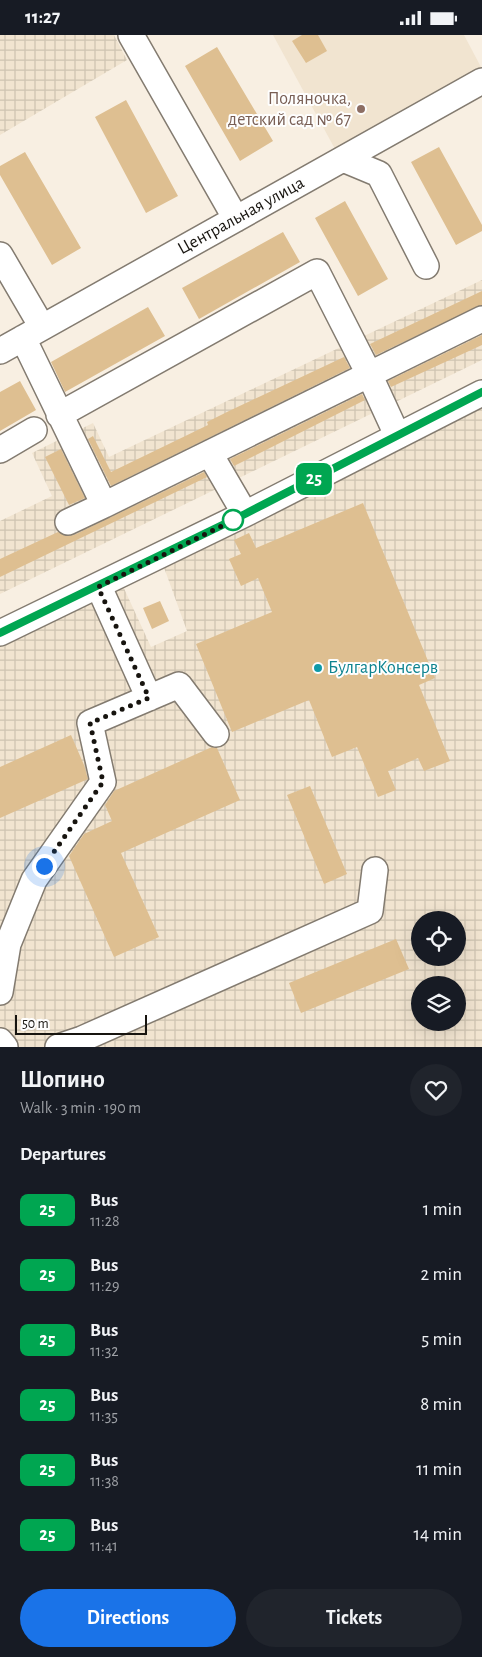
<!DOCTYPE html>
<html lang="en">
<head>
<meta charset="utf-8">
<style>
	body { margin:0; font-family:"Alegreya Sans",sans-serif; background:#20242c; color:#f1f3f6; height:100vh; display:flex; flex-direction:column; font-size:19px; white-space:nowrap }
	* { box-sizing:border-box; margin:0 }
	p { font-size:16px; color:#9ea1a6 }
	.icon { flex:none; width:28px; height:28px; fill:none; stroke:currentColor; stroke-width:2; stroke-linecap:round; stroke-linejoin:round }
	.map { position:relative; height:1012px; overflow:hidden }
	.drawer { display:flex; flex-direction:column; background:#171b24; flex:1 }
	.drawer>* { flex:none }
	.badge { padding:0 10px; border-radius:8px; font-size:18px; line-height:32px }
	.controls { position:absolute; left:411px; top:876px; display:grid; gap:10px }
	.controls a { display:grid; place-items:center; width:55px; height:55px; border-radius:50%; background:#171b24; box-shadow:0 5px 20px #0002; font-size:25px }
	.scale { position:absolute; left:15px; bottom:12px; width:132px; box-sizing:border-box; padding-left:5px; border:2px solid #17140f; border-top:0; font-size:14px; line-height:18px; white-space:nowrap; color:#17140f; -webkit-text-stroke:4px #fefefe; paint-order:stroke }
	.you { position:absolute; width:25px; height:25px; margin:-12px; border:4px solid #fff; border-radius:50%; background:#1a73e8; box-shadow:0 0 0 8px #1a73e833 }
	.map>.badge { position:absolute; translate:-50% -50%; box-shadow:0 0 0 2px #fff }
	h2 { padding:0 20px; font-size:19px; line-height:45px }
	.round { display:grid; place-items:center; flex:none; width:52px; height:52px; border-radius:26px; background:#20242c }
	.head { display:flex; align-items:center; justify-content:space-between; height:85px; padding:0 20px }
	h1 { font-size:24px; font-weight:700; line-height:38px }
	.cta { display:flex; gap:10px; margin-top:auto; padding:10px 20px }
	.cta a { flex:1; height:58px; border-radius:30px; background:#1a73e8; color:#fff; font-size:20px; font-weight:700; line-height:58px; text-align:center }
	.cta a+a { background:#20242c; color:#f1f3f6 }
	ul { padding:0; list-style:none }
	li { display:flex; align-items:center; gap:15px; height:65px; padding:0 20px }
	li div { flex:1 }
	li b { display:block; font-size:19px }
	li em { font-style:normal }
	li .badge { min-width:55px; font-weight:700; text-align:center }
	.status { display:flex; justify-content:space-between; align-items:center; height:35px; padding:0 25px; background:#171b24; direction:ltr }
	.status svg { height:14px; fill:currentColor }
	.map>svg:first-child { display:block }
</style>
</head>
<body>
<div class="status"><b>11:27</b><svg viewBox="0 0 49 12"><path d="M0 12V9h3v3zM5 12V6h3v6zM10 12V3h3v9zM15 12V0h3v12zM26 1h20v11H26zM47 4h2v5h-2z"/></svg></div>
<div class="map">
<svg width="482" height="1012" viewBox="0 0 482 1012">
	<defs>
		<pattern id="industrial-grid" width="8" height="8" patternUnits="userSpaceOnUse" patternTransform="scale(1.25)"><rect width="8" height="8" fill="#f1e4d0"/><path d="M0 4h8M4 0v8" fill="none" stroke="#cec3b1"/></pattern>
	</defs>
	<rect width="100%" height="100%" fill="#f8efe2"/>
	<path fill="#f1e4d0" d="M273 0H464L482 34 335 114Z"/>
	<path fill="url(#industrial-grid)" fill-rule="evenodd" d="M0 0H114L127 25 0 100Z
		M482 245V325L0 559V486L52 461 32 418 93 388 109 422Z
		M482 372V1012H0V596L116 536 151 612 187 596 158 516ZM420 885H458V922H420ZM420 950H458V988H420Z"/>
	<path fill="#debf91" d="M302 0H318L327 16 306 28 292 6Z
		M217 12 273 106 240 126 185 31Z
		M126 65 178 161 146 178 95 82Z
		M439 112 482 190V196L456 210 411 127Z
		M25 117 81 213 52 230 0 140V131Z
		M345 166 388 244 358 261 315 183Z
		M283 197 300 227 199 284 182 253Z
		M482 256V270L376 320 370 309Z
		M148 272 165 301 65 357 51 327Z
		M482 300V310L391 352 388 346Z
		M344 322 350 333 111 451 88 404 93 401 111 437 208 390 207 387 229 376Z
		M20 346 36 375 0 396V357Z
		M362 359 365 365 234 431 230 424Z
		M61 414 85 463 69 470 45 422Z
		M204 437 207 442 0 542V524L58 497 66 501 74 500Z
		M363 468 435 643 419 650 450 726 424 736 418 723 388 736 396 755 378 762 357 712 332 722 309 665 232 697 196 609 272 577 258 543 241 551 229 524 241 519 234 505 249 498 256 513Z
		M160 566 169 586 152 594 143 573Z
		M71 700 84 730 88 744 0 783V732Z
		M212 712 217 713 240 765 121 818 159 902 114 922 69 821 84 799 112 786 105 770 114 756Z
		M310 751 347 839 324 849 287 760Z
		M396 904 409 934 301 978 289 948Z"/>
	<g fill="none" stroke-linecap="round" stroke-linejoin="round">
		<defs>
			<path id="minor" d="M131 0 236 184
				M343 124 379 139 426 231
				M0 220 42 292
				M23 303 104 470 68 487
				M0 316 482 46
				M59 380 317 237 369 339 397 400
				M0 415 34 395
				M210 419 245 479
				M104 470 482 284
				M99 552 149 663
				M0 598 245 479 482 358
				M0 957 8 909 34 845 103 747 90 688 179 650 216 699
				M0 1006 5 1012
				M58 1012 82 1004 370 876 375 835"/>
		</defs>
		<use href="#minor" stroke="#837b70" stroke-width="28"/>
		<use href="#minor" stroke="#fff" stroke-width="25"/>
	</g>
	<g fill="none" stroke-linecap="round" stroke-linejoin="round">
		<defs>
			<path id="line" d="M0 598 245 479 482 357"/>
		</defs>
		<use href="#line" stroke="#fff" stroke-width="11"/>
		<use href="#line" stroke="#00a651" stroke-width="8"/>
		<path stroke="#17140f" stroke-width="5" stroke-dasharray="0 9" d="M44 831 103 747 90 688 149 663 98 552 236 484 233 485"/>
	</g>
	<circle fill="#8d6e63" stroke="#fefefe" stroke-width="2" cx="361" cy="74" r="5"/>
	<circle fill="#fff" stroke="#00a651" stroke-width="2.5" cx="233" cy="485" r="10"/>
	<circle fill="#0f9aa8" stroke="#fefefe" stroke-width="2" cx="318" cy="633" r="5"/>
	<g text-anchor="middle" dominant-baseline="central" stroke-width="4" stroke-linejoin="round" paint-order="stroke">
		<g font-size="18" fill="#785e54" stroke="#fefefe" text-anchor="end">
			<text x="351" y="64">Поляночка,<tspan x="351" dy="21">детский сад № 67</tspan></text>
		</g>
		<g font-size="18" fill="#17140f" stroke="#fefefe">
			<text transform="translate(241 181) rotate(-29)">Центральная улица</text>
		</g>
		<g font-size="18" fill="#0d838f" stroke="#fefefe" text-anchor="start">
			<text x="328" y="633">БулгарКонсерв</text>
		</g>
	</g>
</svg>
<div class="controls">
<a><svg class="icon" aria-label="locate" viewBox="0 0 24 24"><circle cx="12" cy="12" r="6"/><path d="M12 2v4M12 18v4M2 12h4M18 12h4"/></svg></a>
<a><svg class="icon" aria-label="layers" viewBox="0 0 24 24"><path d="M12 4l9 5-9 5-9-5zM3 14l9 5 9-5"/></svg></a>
</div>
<div class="scale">50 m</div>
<div class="you" style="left:44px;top:831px"></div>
<b class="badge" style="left:314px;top:444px;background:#00a651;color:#fff">25</b>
</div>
<section class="drawer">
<div class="head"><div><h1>Шопино</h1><p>Walk · 3 min · 190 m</p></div><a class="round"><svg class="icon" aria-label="heart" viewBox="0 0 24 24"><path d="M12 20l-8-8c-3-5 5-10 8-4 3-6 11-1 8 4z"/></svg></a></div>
<h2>Departures</h2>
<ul>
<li><span class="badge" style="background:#00a651;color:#fff">25</span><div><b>Bus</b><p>11:28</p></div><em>1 min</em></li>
<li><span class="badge" style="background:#00a651;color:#fff">25</span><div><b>Bus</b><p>11:29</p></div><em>2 min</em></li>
<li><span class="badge" style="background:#00a651;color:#fff">25</span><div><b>Bus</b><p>11:32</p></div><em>5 min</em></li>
<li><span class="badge" style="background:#00a651;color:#fff">25</span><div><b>Bus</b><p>11:35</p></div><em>8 min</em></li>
<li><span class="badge" style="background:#00a651;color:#fff">25</span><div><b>Bus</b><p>11:38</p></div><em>11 min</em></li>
<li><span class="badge" style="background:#00a651;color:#fff">25</span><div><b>Bus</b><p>11:41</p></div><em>14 min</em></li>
</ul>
<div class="cta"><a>Directions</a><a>Tickets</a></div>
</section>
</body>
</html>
